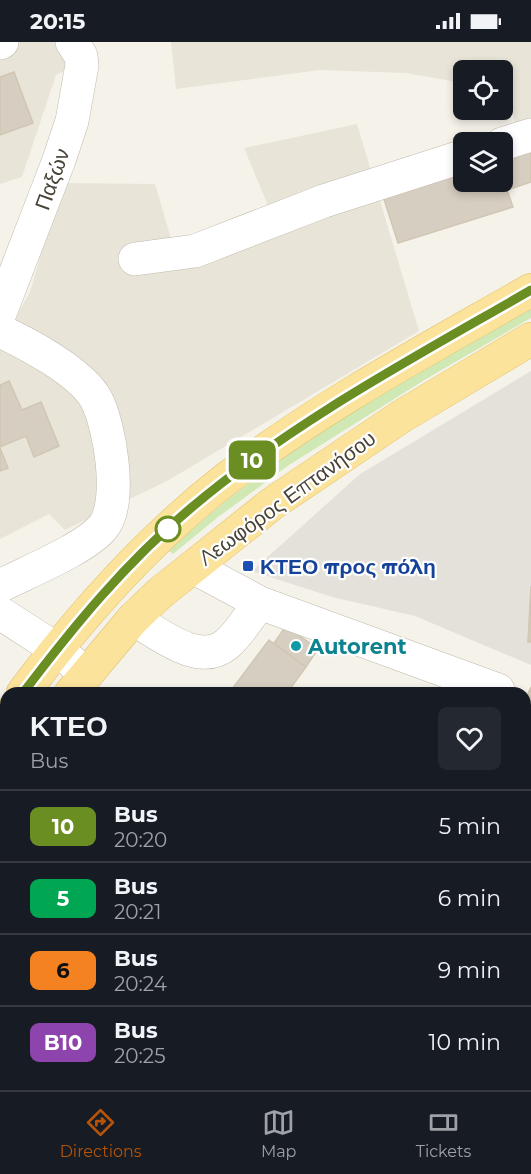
<!DOCTYPE html>
<html lang="en">
<head>
<meta charset="utf-8">
<style>
	body { margin:0; font-family:Montserrat,sans-serif; background:#242831; color:#f1f3f6; height:100vh; display:flex; flex-direction:column; font-size:22px; white-space:nowrap }
	* { box-sizing:border-box; margin:0 }
	p { font-size:20px; color:#9ea1a6 }
	.icon { flex:none; width:33px; height:33px; fill:none; stroke:currentColor; stroke-width:2; stroke-linecap:round; stroke-linejoin:round }
	.map { position:relative; flex:1; overflow:hidden }
	.sheet { position:absolute; left:0px; top:645px; width:531px; height:404px; display:flex; flex-direction:column; background:#171b24; border-radius:18px 18px 0 0; box-shadow:0 3px 9px #0003 }
	.sheet>* { flex:none }
	.badge { padding:0 12px; border-radius:9px; font-size:21px; line-height:39px }
	.fabs { position:absolute; left:453px; top:18px; display:grid; gap:12px }
	.fabs a { display:grid; place-items:center; width:60px; height:60px; border-radius:9px; background:#171b24; box-shadow:0 3px 9px #0003; font-size:30px }
	.map>.badge { position:absolute; translate:-50% -50%; box-shadow:0 0 0 3px #fff }
	.round { display:grid; place-items:center; flex:none; width:63px; height:63px; border-radius:9px; background:#242831 }
	.overview { display:flex; align-items:center; justify-content:space-between; height:102px; padding:0 30px }
	h1 { font-size:28px; font-weight:800; line-height:45px }
	ul { padding:0; list-style:none }
	li { display:flex; align-items:center; gap:18px; height:72px; padding:0 30px; border-top:2px solid #363941 }
	li div { flex:1 }
	li b { display:block; font-size:22px }
	li em { font-style:normal }
	li .badge { min-width:66px; font-weight:700; text-align:center }
	.status { display:flex; justify-content:space-between; align-items:center; height:42px; padding:0 30px; background:#171b24; direction:ltr }
	.status svg { height:16px; fill:currentColor }
	.menu { display:flex; justify-content:space-around; align-items:center; height:84px; border-top:2px solid #363941; background:#171b24; font-size:16px; color:#9ea1a6 }
	.menu a { display:grid; justify-items:center; gap:3px }
	.menu .active { color:#b45309 }
	.map>svg:first-child { display:block }
</style>
</head>
<body>
<div class="status"><b>20:15</b><svg viewBox="0 0 49 12"><path d="M0 12V9h3v3zM5 12V6h3v6zM10 12V3h3v9zM15 12V0h3v12zM26 1h20v11H26zM47 4h2v5h-2z"/></svg></div>
<div class="map">
<svg width="531" height="1048" viewBox="0 0 531 1048">
	<rect width="100%" height="100%" fill="#f5f2ea"/>
	<path fill="#e9e4d8" d="M0 0H85L72 25 56 33 22 135 0 142Z
		M171 0H531V141L511 65 503 58 502 28H464L463 41 406 31 320 28 176 47Z
		M357 82 419 289 167 439 65 488 49 472 0 497V304L30 250 62 141 155 142 177 217 277 185 244 106Z"/>
	<path fill="#e4e1db" d="M531 329V623L415 574 332 555 252 529 360 432Z"/>
	<path fill="#d0e8b4" d="M531 262V276L426 337 289 423 218 475 173 512 169 509C275 408 406 338 531 262Z"/>
	<path fill="#e6e4e1" d="M0 787 6 790V836L0 845Z
		M0 953 6 957V1042L0 1041Z
		M7 1043H59L56 1048H25Z"/>
	<path fill="#d6cec0" stroke="#d1c6b3" stroke-width="1.5" d="M14 30 33 81 0 93V35Z
		M531 104V140L507 148 513 165 398 201 382 151 464 125V140H502V113Z
		M9 339 22 368 41 360 59 404 34 415 26 394 0 405V343Z
		M0 406 8 426 0 429Z
		M531 544V600H528Z
		M286 584 318 607 306 625 274 601Z
		M269 598 306 625 287 651H237L232 647Z
		M531 645V759L525 763V658Z
		M6 836V957L0 953V845Z"/>
	<g fill="none" stroke-linecap="round" stroke-linejoin="round">
		<defs>
			<path id="minor" d="M0 1 2 0
				M502 102 531 93
				M135 217 195 209 324 159 464 114
				M0 271 59 118 72 79 82 23 81 14 72 0
				M0 289C28 302 81 330 96 357 110 383 123 461 103 485 85 507 27 530 0 544
				M193 525 260 561 498 648
				M0 571 56 607 87 632
				M133 577C159 591 199 626 227 602 240 591 249 574 260 561
				M525 1000 531 1004"/>
			<path id="major" d="M23 651C82 572 148 498 226 437 321 364 428 307 531 248
				M71 651 133 577 159 552 273 461 402 374 531 297
				M0 681 6 673
				M0 744 6 736"/>
		</defs>
		<use href="#minor" stroke="#c0baad" stroke-width="34"/>
		<use href="#major" stroke="#e2c06a" stroke-width="34"/>
		<use href="#minor" stroke="#fff" stroke-width="33"/>
		<use href="#major" stroke="#fce39b" stroke-width="33"/>
	</g>
	<g fill="none" stroke-linecap="round" stroke-linejoin="round">
		<defs>
			<path id="line" d="M23 651C73 585 127 519 191 466 294 379 415 315 531 248"/>
		</defs>
		<use href="#line" stroke="#fff" stroke-width="14"/>
		<use href="#line" stroke="#6b8e23" stroke-width="9"/>
	</g>
	<circle fill="#fff" stroke="#6b8e23" stroke-width="3" cx="168" cy="487" r="12"/>
	<rect fill="#1a4fb4" stroke="#fff" stroke-width="2" x="242" y="518" width="12" height="12" rx="3"/>
	<circle fill="#0f9aa8" stroke="#fff" stroke-width="2" cx="296" cy="604" r="6"/>
	<g text-anchor="middle" dominant-baseline="central" stroke-width="4.5" stroke-linejoin="round" paint-order="stroke">
		<g font-size="21" fill="#494338" stroke="#fff">
			<text transform="translate(52 137) rotate(-70)">Παξών</text>
			<text transform="translate(287 456) rotate(-36)">Λεωφόρος Επτανήσου</text>
		</g>
		<g font-size="21" font-weight="bold" fill="#164399" stroke="#fff" text-anchor="start">
			<text x="260" y="524">ΚΤΕΟ προς πόλη</text>
		</g>
		<g font-size="21" font-weight="bold" fill="#0d838f" stroke="#fff" text-anchor="start">
			<text x="308" y="604">Autorent</text>
		</g>
	</g>
</svg>
<div class="fabs">
<a><svg class="icon" aria-label="locate" viewBox="0 0 24 24"><circle cx="12" cy="12" r="6"/><path d="M12 2v4M12 18v4M2 12h4M18 12h4"/></svg></a>
<a><svg class="icon" aria-label="layers" viewBox="0 0 24 24"><path d="M12 4l9 5-9 5-9-5zM3 14l9 5 9-5"/></svg></a>
</div>
<b class="badge" style="left:252px;top:418px;background:#6b8e23;color:#fff">10</b>
<section class="sheet">
<div class="overview"><div><h1>ΚΤΕΟ</h1><p>Bus</p></div><a class="round"><svg class="icon" aria-label="heart" viewBox="0 0 24 24"><path d="M12 20l-8-8c-3-5 5-10 8-4 3-6 11-1 8 4z"/></svg></a></div>
<ul>
<li><span class="badge" style="background:#6b8e23;color:#fff">10</span><div><b>Bus</b><p>20:20</p></div><em>5 min</em></li>
<li><span class="badge" style="background:#00a651;color:#fff">5</span><div><b>Bus</b><p>20:21</p></div><em>6 min</em></li>
<li><span class="badge" style="background:#f58220;color:#111">6</span><div><b>Bus</b><p>20:24</p></div><em>9 min</em></li>
<li><span class="badge" style="background:#8e44ad;color:#fff">B10</span><div><b>Bus</b><p>20:25</p></div><em>10 min</em></li>
</ul>
</section>
</div>
<nav class="menu">
<a class="active"><svg class="icon" aria-label="directions" viewBox="0 0 24 24"><path d="M12 3l9 9-9 9-9-9zM9 14v-3h6M13 9l2 2-2 2"/></svg>Directions</a>
<a><svg class="icon" aria-label="map" viewBox="0 0 24 24"><path d="M3 6l6-2 6 2 6-2v14l-6 2-6-2-6 2zM9 4v14M15 6v14"/></svg>Map</a>
<a><svg class="icon" aria-label="tickets" viewBox="0 0 24 24"><path d="M3 7h18v10H3zM15 7v10"/></svg>Tickets</a>
</nav>
</body>
</html>
